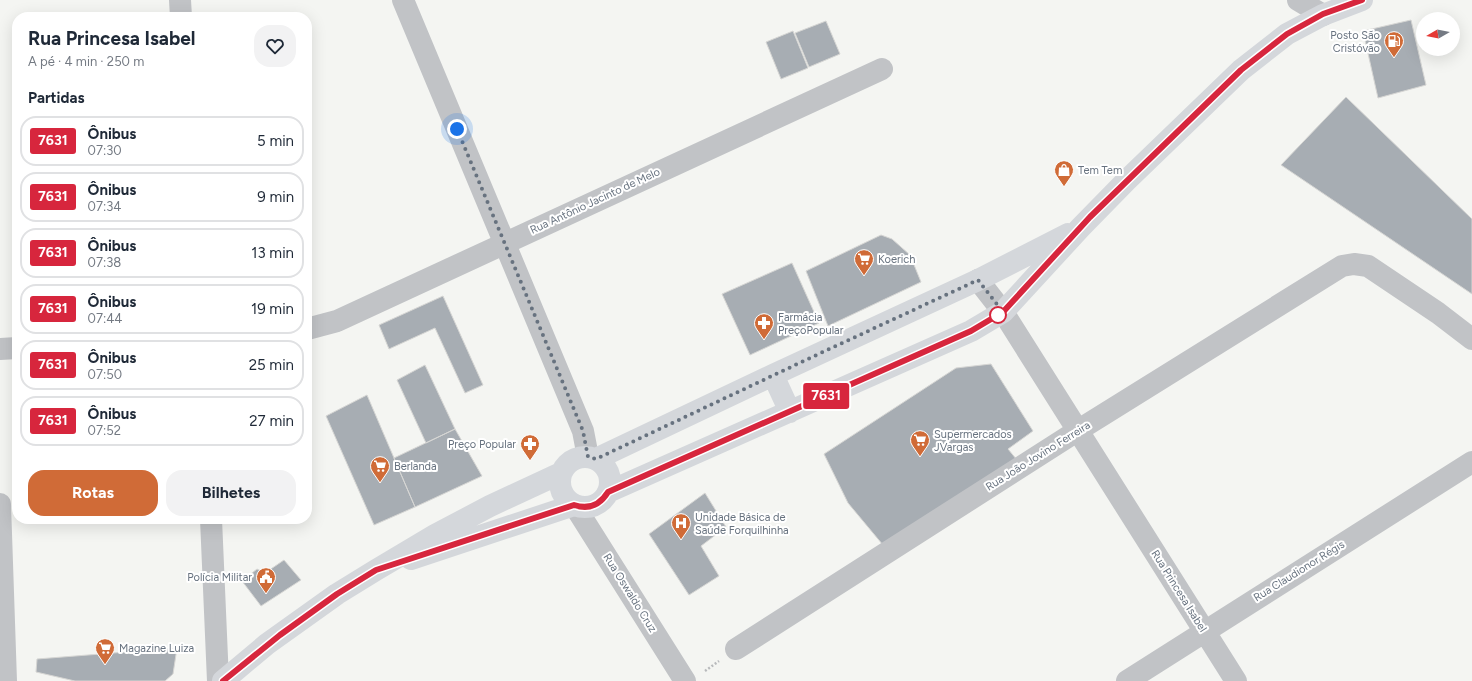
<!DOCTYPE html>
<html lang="pt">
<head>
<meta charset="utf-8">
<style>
	body { margin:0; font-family:Figtree,sans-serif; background:#f2f2f3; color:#1f2937; height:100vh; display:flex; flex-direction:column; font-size:15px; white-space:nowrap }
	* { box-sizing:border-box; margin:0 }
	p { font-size:13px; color:#747a83 }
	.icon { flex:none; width:22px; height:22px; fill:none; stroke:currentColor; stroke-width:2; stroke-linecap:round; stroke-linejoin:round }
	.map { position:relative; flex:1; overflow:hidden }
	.side { position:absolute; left:12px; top:12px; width:300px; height:512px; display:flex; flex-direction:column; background:#fff; border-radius:16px; box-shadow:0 4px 16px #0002 }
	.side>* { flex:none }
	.badge { padding:0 8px; border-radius:3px; font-size:14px; line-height:26px }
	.needle { width:26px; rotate:261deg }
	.tools { position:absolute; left:1416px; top:12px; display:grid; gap:8px }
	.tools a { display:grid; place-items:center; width:44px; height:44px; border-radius:50%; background:#fff; box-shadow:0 4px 16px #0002; font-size:20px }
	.you { position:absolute; width:20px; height:20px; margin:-10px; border:3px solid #fff; border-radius:50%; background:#1a73e8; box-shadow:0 0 0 6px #1a73e833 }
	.map>.badge { position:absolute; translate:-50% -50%; box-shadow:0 0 0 2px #fff }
	h2 { padding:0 16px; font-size:15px; line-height:36px }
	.round { display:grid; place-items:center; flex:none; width:42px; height:42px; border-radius:16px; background:#f2f2f3 }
	.head { display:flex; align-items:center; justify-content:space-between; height:68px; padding:0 16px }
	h1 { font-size:19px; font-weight:700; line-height:30px }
	.primary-button { display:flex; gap:8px; margin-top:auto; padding:8px 16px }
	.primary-button a { flex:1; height:46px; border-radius:16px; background:#d06b37; color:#fff; font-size:16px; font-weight:700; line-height:46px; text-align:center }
	.primary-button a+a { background:#f2f2f3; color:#1f2937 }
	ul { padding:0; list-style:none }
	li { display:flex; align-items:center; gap:12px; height:50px; margin:0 8px 6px; padding:0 8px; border:2px solid #e0e1e3; border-radius:16px }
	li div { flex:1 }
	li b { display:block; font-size:15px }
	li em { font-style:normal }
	li .badge { min-width:44px; font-weight:700; text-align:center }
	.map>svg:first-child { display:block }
</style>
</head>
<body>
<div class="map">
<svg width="1472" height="681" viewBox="0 0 1472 681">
	<rect width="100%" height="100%" fill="#f4f5f2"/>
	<path fill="#a7adb3" stroke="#d6d6d4" d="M1411 20 1426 85 1378 98 1363 31Z
		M826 21 840 54 809 67 795 33Z
		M793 31 808 68 781 79 766 42Z
		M1346 97 1472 219V294L1281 165Z
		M881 235 892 239 910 255 921 282 828 326 806 271Z
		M792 263 819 323 750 355 722 294Z
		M443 296 483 385 465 393 435 328 389 349 379 325Z
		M991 364 1033 431 1008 449 1017 460 883 545 848 503 824 454 956 368Z
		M425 365 455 429 426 443 397 380Z
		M367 395 415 507 374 525 326 416Z
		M455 429 482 476 415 507 394 458Z
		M705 493 726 527 701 546 719 576 689 595 649 534Z
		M284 560 301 580 261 606 242 581 257 569 265 573Z
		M177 648 173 674 165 681H75L36 672 37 659Z"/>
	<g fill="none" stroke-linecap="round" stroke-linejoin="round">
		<path stroke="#b8babc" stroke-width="2.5" stroke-dasharray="2 2" stroke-linecap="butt" d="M705 671 719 661"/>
		<path stroke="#c1c3c6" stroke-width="22" d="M180 0 181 17
			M403 0 583 431 588 457
			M1298 0 1323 15
			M978 280 1003 312 1236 681
			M307 329 337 321 882 69
			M0 349 17 348
			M0 504 6 681
			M574 505 685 681
			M211 519 218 681
			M736 649 1077 431 1342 266 1354 264 1368 266 1438 313 1472 339
			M1127 681 1472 462"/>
		<path stroke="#d4d7db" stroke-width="22" d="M773 375 790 412
			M560 482a25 25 0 1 1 50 0a25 25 0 1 1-50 0Z
			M596 459 773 375 978 280 1068 234
			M608 492 971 331 1003 312 1081 227 1127 180 1241 70 1287 34 1323 15 1362 0
			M411 559 574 505
			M223 681 267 644 337 594 376 570 435 535 490 506 561 473"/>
	</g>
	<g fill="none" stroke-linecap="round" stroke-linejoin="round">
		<defs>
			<path id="line" d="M223 681 280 635 337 594 376 570 574 505C589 510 600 505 608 492L971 331 1003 312 1090 217 1241 70 1287 34 1323 14 1362 0"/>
		</defs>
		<use href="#line" stroke="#fff" stroke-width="9"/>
		<use href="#line" stroke="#d7263d" stroke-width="6"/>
		<path stroke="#67727f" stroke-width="4" stroke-dasharray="0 7.2" d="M457 129 583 431 588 457 596 459 810 358 978 280 1003 312 998 315"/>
	</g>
	<defs>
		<symbol id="fuel-pin" viewBox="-11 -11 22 30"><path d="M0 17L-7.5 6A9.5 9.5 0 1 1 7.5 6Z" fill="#d06b37" stroke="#fff"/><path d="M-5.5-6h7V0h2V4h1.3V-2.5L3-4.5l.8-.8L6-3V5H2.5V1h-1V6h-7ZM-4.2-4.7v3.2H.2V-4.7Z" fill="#fff"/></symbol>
		<symbol id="shop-pin" viewBox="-11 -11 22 30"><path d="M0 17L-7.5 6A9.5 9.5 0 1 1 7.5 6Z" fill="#d06b37" stroke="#fff"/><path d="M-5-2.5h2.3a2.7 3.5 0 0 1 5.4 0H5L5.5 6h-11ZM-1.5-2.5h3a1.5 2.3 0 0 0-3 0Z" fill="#fff"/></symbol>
		<symbol id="supermarket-pin" viewBox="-11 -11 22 30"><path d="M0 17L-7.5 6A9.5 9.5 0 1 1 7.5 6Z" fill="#d06b37" stroke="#fff"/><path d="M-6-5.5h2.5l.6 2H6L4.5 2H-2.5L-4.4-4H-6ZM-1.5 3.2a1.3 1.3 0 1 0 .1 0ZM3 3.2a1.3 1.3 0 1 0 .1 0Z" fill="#fff"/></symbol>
		<symbol id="pharmacy-pin" viewBox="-11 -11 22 30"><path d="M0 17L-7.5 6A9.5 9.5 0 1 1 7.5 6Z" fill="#d06b37" stroke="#fff"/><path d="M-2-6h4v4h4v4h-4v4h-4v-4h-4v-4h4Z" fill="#fff"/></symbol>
		<symbol id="hospital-pin" viewBox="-11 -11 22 30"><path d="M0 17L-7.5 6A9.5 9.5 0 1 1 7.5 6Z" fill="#d06b37" stroke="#fff"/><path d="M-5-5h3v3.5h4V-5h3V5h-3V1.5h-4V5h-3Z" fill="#fff"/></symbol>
		<symbol id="civic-pin" viewBox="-11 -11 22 30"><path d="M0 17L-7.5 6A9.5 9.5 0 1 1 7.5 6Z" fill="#d06b37" stroke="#fff"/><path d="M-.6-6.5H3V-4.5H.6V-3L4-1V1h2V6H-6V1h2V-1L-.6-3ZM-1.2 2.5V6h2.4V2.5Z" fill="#fff"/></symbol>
	</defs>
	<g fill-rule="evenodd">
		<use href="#fuel-pin" x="1383" y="30" width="22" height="30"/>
		<use href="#shop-pin" x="1053" y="159" width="22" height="30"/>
		<use href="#supermarket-pin" x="853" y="248" width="22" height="30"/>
		<use href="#pharmacy-pin" x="753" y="312" width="22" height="30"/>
		<use href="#supermarket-pin" x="909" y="429" width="22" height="30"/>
		<use href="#pharmacy-pin" x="519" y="433" width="22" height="30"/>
		<use href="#supermarket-pin" x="369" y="455" width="22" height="30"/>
		<use href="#hospital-pin" x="670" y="512" width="22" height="30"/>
		<use href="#civic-pin" x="255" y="566" width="22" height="30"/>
		<use href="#supermarket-pin" x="94" y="637" width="22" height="30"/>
	</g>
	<circle fill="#fff" stroke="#d7263d" stroke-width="2" cx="998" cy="315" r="8"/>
	<g text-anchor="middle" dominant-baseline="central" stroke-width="4" stroke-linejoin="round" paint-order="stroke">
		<g font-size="11" fill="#67727f" stroke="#fff" text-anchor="start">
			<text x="1380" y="35" text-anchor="end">Posto São<tspan x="1380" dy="13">Cristóvão</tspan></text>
			<text x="1078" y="170">Tem Tem</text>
			<text x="878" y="259">Koerich</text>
			<text x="778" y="317">Farmácia<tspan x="778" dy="13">PreçoPopular</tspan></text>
			<text x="934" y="434">Supermercados<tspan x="934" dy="13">JVargas</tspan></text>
			<text x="516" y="444" text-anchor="end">Preço Popular</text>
			<text x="394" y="466">Berlanda</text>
			<text x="695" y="517">Unidade Básica de<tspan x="695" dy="13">Saúde Forquilhinha</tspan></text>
			<text x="252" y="577" text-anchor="end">Polícia Militar</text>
			<text x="119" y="648">Magazine Luiza</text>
		</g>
		<g font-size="11" fill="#67727f" stroke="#fff">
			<text transform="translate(595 201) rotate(-25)">Rua Antônio Jacinto de Melo</text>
			<text transform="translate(1038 456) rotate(-32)">Rua João Jovino Ferreira</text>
			<text transform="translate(1299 571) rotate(-32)">Rua Claudionor Régis</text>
			<text transform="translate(1179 591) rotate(58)">Rua Princesa Isabel</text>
			<text transform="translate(630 593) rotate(58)">Rua Oswaldo Cruz</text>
		</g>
	</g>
</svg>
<div class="tools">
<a><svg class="needle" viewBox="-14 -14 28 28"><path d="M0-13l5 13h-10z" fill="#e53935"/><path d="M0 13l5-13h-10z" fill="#747a83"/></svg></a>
</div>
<div class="you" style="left:457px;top:129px"></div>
<b class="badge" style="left:826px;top:396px;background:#d7263d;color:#fff">7631</b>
<section class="side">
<div class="head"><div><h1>Rua Princesa Isabel</h1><p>A pé · 4 min · 250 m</p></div><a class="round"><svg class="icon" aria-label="heart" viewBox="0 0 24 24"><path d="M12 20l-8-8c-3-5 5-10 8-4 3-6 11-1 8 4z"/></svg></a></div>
<h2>Partidas</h2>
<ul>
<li><span class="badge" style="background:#d7263d;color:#fff">7631</span><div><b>Ônibus</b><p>07:30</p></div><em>5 min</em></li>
<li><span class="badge" style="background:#d7263d;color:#fff">7631</span><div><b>Ônibus</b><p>07:34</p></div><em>9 min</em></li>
<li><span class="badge" style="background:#d7263d;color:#fff">7631</span><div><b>Ônibus</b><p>07:38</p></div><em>13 min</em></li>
<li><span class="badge" style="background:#d7263d;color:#fff">7631</span><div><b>Ônibus</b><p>07:44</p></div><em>19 min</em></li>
<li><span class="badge" style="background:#d7263d;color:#fff">7631</span><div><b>Ônibus</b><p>07:50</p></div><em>25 min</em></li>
<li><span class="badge" style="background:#d7263d;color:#fff">7631</span><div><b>Ônibus</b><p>07:52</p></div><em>27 min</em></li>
</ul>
<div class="primary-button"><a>Rotas</a><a>Bilhetes</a></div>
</section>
</div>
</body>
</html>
